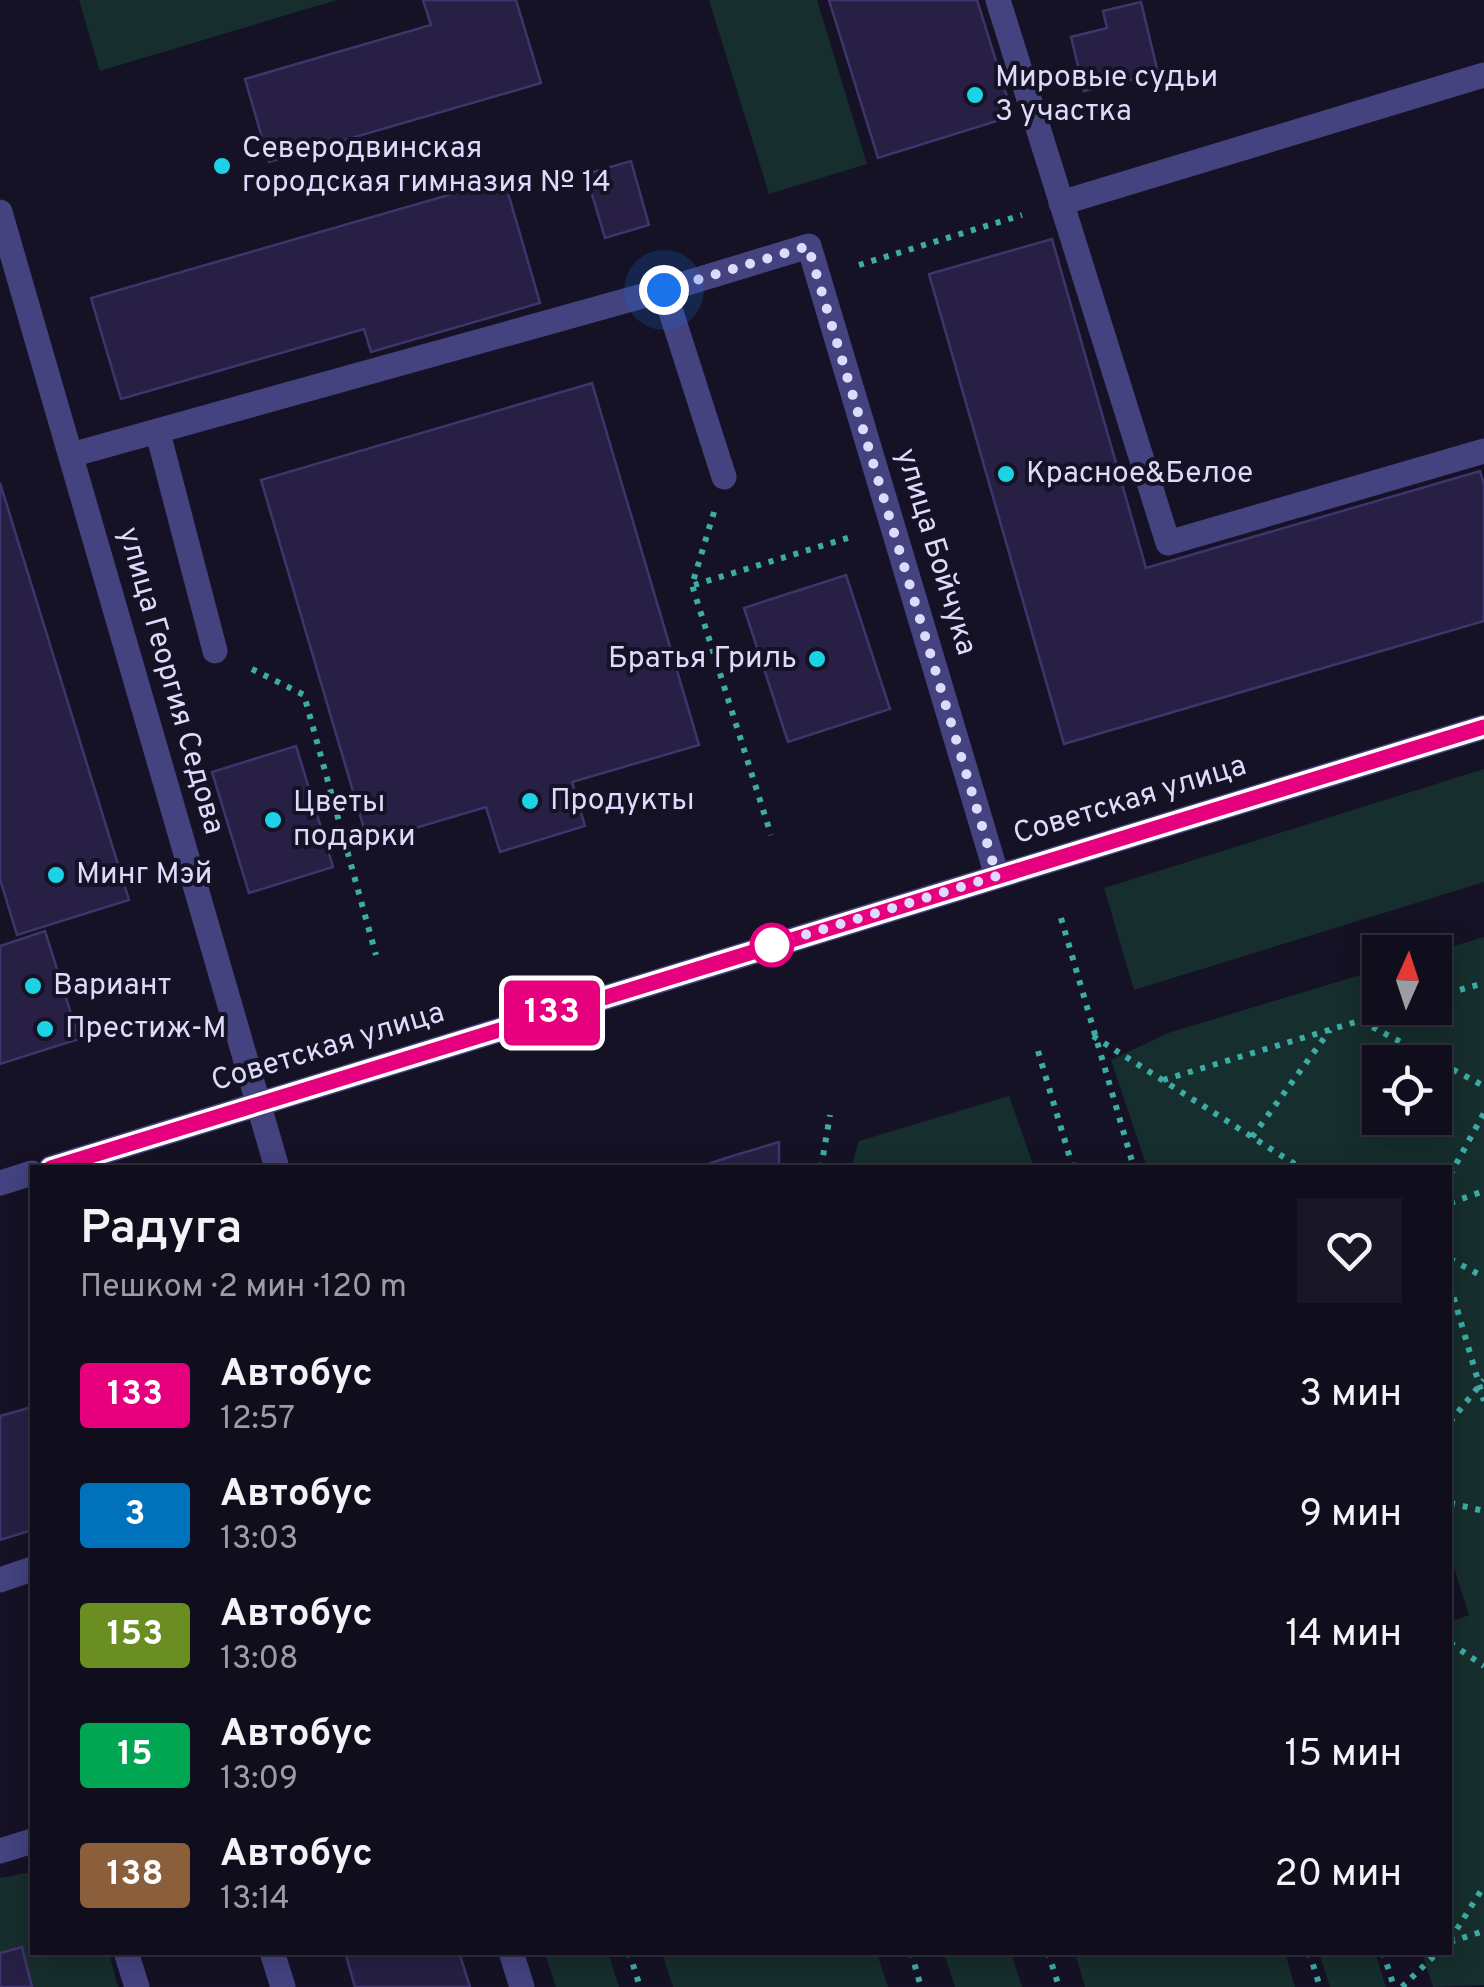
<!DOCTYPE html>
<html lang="ru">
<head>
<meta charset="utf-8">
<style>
	body { margin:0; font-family:Overpass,sans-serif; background:#191725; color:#f1f3f6; height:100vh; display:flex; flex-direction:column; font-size:38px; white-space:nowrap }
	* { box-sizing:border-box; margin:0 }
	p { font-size:32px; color:#9c9ca3 }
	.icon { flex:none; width:55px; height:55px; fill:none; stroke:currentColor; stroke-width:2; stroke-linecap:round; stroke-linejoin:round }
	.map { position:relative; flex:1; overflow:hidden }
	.drawer { position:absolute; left:30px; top:1165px; width:1422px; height:790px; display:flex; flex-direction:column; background:#100e1c; border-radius:0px; box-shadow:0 5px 25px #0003,0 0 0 2px #302e3b }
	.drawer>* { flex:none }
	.badge { padding:0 20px; border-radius:8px; font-size:35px; line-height:65px }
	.needle { width:65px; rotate:3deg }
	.tools { position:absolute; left:1362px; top:935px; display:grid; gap:20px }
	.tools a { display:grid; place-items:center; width:90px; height:90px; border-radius:0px; background:#100e1c; box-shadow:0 5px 25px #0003,0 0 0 2px #302e3b; font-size:50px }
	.you { position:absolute; width:50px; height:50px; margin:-25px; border:8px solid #fff; border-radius:50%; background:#1a73e8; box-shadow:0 0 0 15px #1a73e833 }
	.map>.badge { position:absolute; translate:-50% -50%; box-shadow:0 0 0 5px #fff }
	.round { display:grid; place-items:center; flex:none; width:105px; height:105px; border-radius:0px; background:#191725 }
	.overview { display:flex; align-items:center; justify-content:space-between; height:170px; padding:0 50px }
	h1 { font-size:48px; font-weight:600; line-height:75px }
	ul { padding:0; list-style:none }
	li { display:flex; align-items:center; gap:30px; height:120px; padding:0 50px }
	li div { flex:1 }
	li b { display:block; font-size:38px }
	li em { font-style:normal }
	li .badge { min-width:110px; font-weight:700; text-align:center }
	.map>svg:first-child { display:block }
</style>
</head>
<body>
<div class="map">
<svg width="1484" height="1987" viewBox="0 0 1484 1987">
	<rect width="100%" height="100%" fill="#151225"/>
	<path fill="#162e2d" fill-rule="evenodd" d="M79 0H337L100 71Z
		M709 0H817L867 164 769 194Z
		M1484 769V882L1134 990 1104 888Z
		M1484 937V1985L1433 1987 1422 1953 1450 1952V1622L1469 1615 1450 1555V1168L1147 1167 1111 1060 1168 1033 1380 969V1008H1435L1434 952ZM1435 1062V1118H1380V1062Z
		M1009 1096 1034 1167H851L859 1141Z
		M32 1872V1952L109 1953 118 1987H0V1878Z
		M545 1953H608L619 1987H556Z
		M662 1953H877L888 1987H673Z
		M944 1953H1011L1022 1987H955Z
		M1075 1953H1285L1295 1987H1085Z
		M1319 1953H1375L1386 1987H1330Z"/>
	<path fill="#272044" stroke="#3f356d" stroke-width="2.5" d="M423 0H516L541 83 269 162 245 79 431 25Z
		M829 0H977L1013 116 878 158Z
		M1141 2 1158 73 1084 91 1071 37 1107 28 1103 11Z
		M631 161 649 225 605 238 586 174Z
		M504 179 540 303 371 352 364 329 121 399 91 298Z
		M1052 239 1146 568 1480 471 1484 484V621L1064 744 929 274Z
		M592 383 699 745 572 782 585 826 500 852 486 807 368 842 261 480Z
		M0 483 129 900 17 935 0 879Z
		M846 575 890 709 788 742 744 608Z
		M296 746 333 867 249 893 212 772Z
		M45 931 79 1039 0 1064V946Z
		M779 1142V1168H696L726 1158Z
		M32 1407V1530L0 1540V1416Z
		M22 1947 32 1987H0V1953Z
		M345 1952H459L470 1987H355Z"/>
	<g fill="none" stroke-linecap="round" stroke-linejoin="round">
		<path stroke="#3daca4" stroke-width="6" stroke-dasharray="5 8" stroke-linecap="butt" d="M859 265 1022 215
			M714 512 692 585 771 835
			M694 585 854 536
			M252 669 304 695 376 955
			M1061 918 1134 1168
			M1435 997 1484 983
			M1361 1021 1484 1086
			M1093 1036 1301 1168
			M1038 1051 1073 1168
			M1163 1080 1402 1008
			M1252 1137 1330 1030
			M821 1168 830 1115
			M1450 1175 1484 1113
			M1450 1203 1484 1191
			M1450 1259 1484 1277
			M1450 1285 1484 1401
			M1450 1422 1484 1380
			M1450 1503 1484 1511
			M1450 1643 1484 1666
			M1450 1940 1484 1886
			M1450 1942 1484 1931
			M629 1952 640 1987
			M911 1952 921 1987
			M1048 1952 1059 1987
			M1309 1952 1320 1987
			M1383 1952 1394 1987
			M1402 1987 1438 1952"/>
		<path stroke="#44427f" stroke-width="25" d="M998 0 1168 543 1484 451
			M1061 203 1484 75
			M664 290 809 246 997 876
			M158 433 215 651
			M71 455 664 290 724 477
			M0 1580 32 1569
			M0 1851 32 1841
			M126 1952 137 1987
			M272 1952 283 1987"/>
		<path stroke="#44427f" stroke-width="25" d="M0 212 277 1168
			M511 1952 522 1987"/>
		<path stroke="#44427f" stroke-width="25" d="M51 1168 1484 727
			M0 1183 32 1173"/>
	</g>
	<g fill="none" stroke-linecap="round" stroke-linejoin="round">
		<defs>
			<path id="line" d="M51 1168 1484 727"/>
		</defs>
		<use href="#line" stroke="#fff" stroke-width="22"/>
		<use href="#line" stroke="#e6007e" stroke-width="15"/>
		<path stroke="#dedafb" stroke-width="10" stroke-dasharray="0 18" d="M664 290 808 246 997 876 772 945"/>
	</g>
	<g fill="#1cd3e5" stroke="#151225" stroke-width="4">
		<circle cx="975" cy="95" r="10"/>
		<circle cx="222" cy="166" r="10"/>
		<circle cx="1006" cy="474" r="10"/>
		<circle cx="817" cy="659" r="10"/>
		<circle cx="530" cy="801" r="10"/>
		<circle cx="273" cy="820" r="10"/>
		<circle cx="56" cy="875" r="10"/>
		<circle cx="33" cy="986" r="10"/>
		<circle cx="45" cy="1029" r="10"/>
	</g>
	<circle fill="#fff" stroke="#e6007e" stroke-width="5" cx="772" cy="945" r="20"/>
	<g text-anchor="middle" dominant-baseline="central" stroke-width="8" stroke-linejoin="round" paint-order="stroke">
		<g font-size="30" fill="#dedafb" stroke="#151225" text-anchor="start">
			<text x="995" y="78">Мировые судьи<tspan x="995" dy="34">3 участка</tspan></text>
			<text x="242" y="149">Северодвинская<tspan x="242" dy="34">городская гимназия № 14</tspan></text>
			<text x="1026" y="474">Красное&amp;Белое</text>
			<text x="797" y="659" text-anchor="end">Братья Гриль</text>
			<text x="550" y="801">Продукты</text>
			<text x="293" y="803">Цветы<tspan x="293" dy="34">подарки</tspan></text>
			<text x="76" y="875">Минг Мэй</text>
			<text x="53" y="986">Вариант</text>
			<text x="65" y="1029">Престиж-М</text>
		</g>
		<g font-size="30" fill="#dedafb" stroke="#151225">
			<text transform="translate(935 552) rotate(73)">улица Бойчука</text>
			<text transform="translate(170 681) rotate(74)">улица Георгия Седова</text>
			<text transform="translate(1130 801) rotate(-17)">Советская улица</text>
			<text transform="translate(328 1048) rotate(-17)">Советская улица</text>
		</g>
	</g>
</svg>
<div class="tools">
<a><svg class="needle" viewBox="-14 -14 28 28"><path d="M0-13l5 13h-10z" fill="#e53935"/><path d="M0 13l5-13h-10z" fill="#9c9ca3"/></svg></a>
<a><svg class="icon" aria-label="locate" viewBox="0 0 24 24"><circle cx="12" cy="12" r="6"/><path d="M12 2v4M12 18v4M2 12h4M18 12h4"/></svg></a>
</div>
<div class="you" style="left:664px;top:290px"></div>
<b class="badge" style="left:552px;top:1013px;background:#e6007e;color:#fff">133</b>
<section class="drawer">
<div class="overview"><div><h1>Радуга</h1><p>Пешком · 2 мин · 120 m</p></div><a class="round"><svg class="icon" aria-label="heart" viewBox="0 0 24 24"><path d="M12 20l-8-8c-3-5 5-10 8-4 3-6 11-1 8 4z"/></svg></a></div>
<ul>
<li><span class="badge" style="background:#e6007e;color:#fff">133</span><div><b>Автобус</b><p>12:57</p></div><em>3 мин</em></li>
<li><span class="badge" style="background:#0072bc;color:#fff">3</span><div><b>Автобус</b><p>13:03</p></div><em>9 мин</em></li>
<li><span class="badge" style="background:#6b8e23;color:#fff">153</span><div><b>Автобус</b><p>13:08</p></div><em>14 мин</em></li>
<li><span class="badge" style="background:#00a651;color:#fff">15</span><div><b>Автобус</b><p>13:09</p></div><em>15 мин</em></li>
<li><span class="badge" style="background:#8b5e3c;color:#fff">138</span><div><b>Автобус</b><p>13:14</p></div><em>20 мин</em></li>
</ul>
</section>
</div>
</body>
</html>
